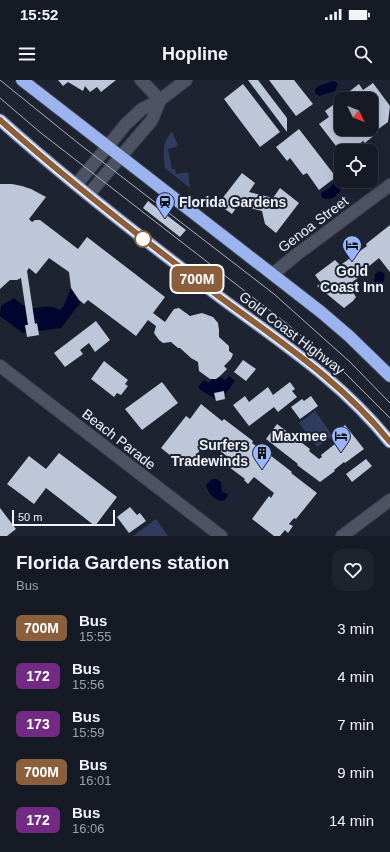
<!DOCTYPE html>
<html lang="en">
<head>
<meta charset="utf-8">
<style>
	body { margin:0; font-family:Arial,sans-serif; background:#1f232d; color:#f1f3f6; height:100vh; display:flex; flex-direction:column; font-size:15px; white-space:nowrap }
	* { box-sizing:border-box; margin:0 }
	p { font-size:13px; color:#9ea1a7 }
	.icon { flex:none; width:22px; height:22px; fill:none; stroke:currentColor; stroke-width:2; stroke-linecap:round; stroke-linejoin:round }
	.map { position:relative; height:456px; overflow:hidden }
	.side { display:flex; flex-direction:column; background:#161a25; flex:1 }
	.side>* { flex:none }
	.badge { padding:0 8px; border-radius:6px; font-size:14px; line-height:26px }
	.needle { width:26px; rotate:133deg }
	.fabs { position:absolute; left:334px; top:12px; display:grid; gap:8px }
	.fabs a { display:grid; place-items:center; width:44px; height:44px; border-radius:8px; background:#161a25; box-shadow:0 2px 10px #0003,0 0 0 1px #353842; font-size:20px }
	.scale { position:absolute; left:12px; bottom:10px; width:103px; box-sizing:border-box; padding-left:4px; border:2px solid #f0f4fe; border-top:0; font-size:11px; line-height:14px; white-space:nowrap; color:#f0f4fe; -webkit-text-stroke:3px #1d2331; paint-order:stroke }
	.map>.badge { position:absolute; translate:-50% -50%; box-shadow:0 0 0 2px #fff }
	.round { display:grid; place-items:center; flex:none; width:42px; height:42px; border-radius:12px; background:#1f232d }
	.overview { display:flex; align-items:center; justify-content:space-between; height:68px; padding:0 16px }
	h1 { font-size:19px; font-weight:800; line-height:30px }
	ul { padding:0; list-style:none }
	li { display:flex; align-items:center; gap:12px; height:48px; padding:0 16px }
	li div { flex:1 }
	li b { display:block; font-size:15px }
	li em { font-style:normal }
	li .badge { min-width:44px; font-weight:700; text-align:center }
	.status { display:flex; justify-content:space-between; align-items:center; height:28px; padding:0 20px; background:#161a25; direction:ltr }
	.status svg { height:11px; fill:currentColor }
	header { display:flex; justify-content:space-between; align-items:center; height:52px; padding:0 16px; background:#161a25; font-size:18px; font-weight:800 }
	.map>svg:first-child { display:block }
</style>
</head>
<body>
<div class="status"><b>15:52</b><svg viewBox="0 0 49 12"><path d="M0 12V9h3v3zM5 12V6h3v6zM10 12V3h3v9zM15 12V0h3v12zM26 1h20v11H26zM47 4h2v5h-2z"/></svg></div>
<header><svg class="icon" aria-label="menu" viewBox="0 0 24 24"><path d="M4 6h16M4 12h16M4 18h16"/></svg>Hopline<svg class="icon" aria-label="search" viewBox="0 0 24 24"><circle cx="10" cy="10" r="6"/><path d="M15 15l6 6"/></svg></header>
<div class="map">
<svg width="390" height="456" viewBox="0 0 390 456">
	<rect width="100%" height="100%" fill="#1d2331"/>
	<path fill="#2f3c5f" d="M172 52 178 65 176 67 168 69 172 89H175L176 94 188 92 190 108 165 88C163 77 162 60 172 52Z
		M315 331 333 356 317 367 299 343Z
		M156 439 168 456H133Z"/>
	<path fill="#02062e" d="M332 1H334L338 4 335 11 319 16 315 13V9C318 5 327 4 332 1Z
		M334 102 340 103C344 113 332 122 323 118L321 116 322 112 330 108Z
		M379 191 384 193C386 201 381 210 373 213L370 211V208L374 203 375 194Z
		M71 208 81 222 61 248 38 251 37 243 35 244 27 239 28 245 25 246 26 252 23 253 0 236 1 226 14 218C19 222 24 227 31 228 43 229 48 223 60 230L64 225Z
		M229 296 235 301 223 317 217 320 201 310 198 307 204 300 209 303 212 299H216L220 297 226 300Z
		M212 399H217L221 402 222 412 228 414C224 430 207 414 206 405Z"/>
	<path fill="#bec6d9" d="M58 0H116L101 12 97 7 90 12 85 6 83 11 68 2 63 6Z
		M248 0H258L287 38V52Z
		M269 0H294L313 24 296 36Z
		M373 3 390 26 388 42 377 50 378 52 365 63 363 61 353 69 336 66 319 44 329 37 325 31 337 22 341 28V49H371V19H350L346 14 359 4 363 10Z
		M243 4 280 52 260 67 224 19Z
		M299 49 336 97 319 110 307 93 303 95 290 78 287 81 276 67Z
		M242 93 255 103 249 112 273 118 280 108 299 123 276 153 265 144 262 131 238 125 232 134 218 124Z
		M0 104H12L22 106 31 109 46 117 29 139 32 142 35 140H40L78 169 87 157 165 217 153 233 165 242 174 229 179 228 190 236 202 233 213 237 218 243 219 250V257L229 266V271L233 274 231 279 224 286 227 289 220 296 216 299H210L199 291 198 282 191 278 180 268H178L171 262 163 263 159 260 154 253 156 246 148 240 136 256 88 220 84 224 79 220 71 208 69 192 49 178 36 194 29 188 27 191 35 244 37 243 39 255 27 257 25 245H28L21 198 17 200H10L0 209Z
		M148 121 186 150 180 157 143 128Z
		M390 145V192L379 178 368 187 369 190 348 205 356 217 353 221 344 228 317 206 321 203 315 195 335 180 342 187 343 186 342 184 367 166 366 164Z
		M96 241 110 260 95 272 89 263 80 270 83 274 65 287 54 273Z
		M243 280 256 289 246 301 234 292Z
		M104 281 128 300 125 304 128 306 121 315 117 313 114 317 91 299Z
		M162 302 178 323 142 350 125 329Z
		M290 302 295 309 292 311 297 317 278 332 274 327 249 346 233 325 245 316 249 322 268 307 273 315Z
		M224 311 225 319 216 321 214 313Z
		M311 316 318 326 300 339 291 327 302 319 304 321Z
		M201 324 222 341 224 339 253 361 252 363 265 373 266 372 292 392 291 393 317 413 296 439 294 438 289 444 293 446 288 453 285 450 280 456H274L252 439 269 416 271 418 274 413 254 397 248 404 244 400 245 399 229 387 228 388 223 384 228 377 207 361 197 374 199 375 194 380 193 379 186 388 161 368 186 336 190 339Z
		M277 344 310 369 309 371 319 379 322 377 321 375 335 364 336 366 342 362 335 353 345 345 364 369 345 383 344 382 334 390 335 391 320 402 297 385 298 384 266 359Z
		M59 373 117 417 95 446 46 408 34 424 7 404 29 376 46 389Z
		M366 379 372 386 352 402 346 394Z
		M130 427 137 435 140 433 146 441 129 453 117 437Z
		M0 428 16 449 7 456H0Z"/>
	<g fill="none" stroke-linecap="round" stroke-linejoin="round">
		<defs>
			<path id="street" d="M141 0 160 20
				M273 194 296 175 390 105
				M0 286 221 456
				M342 456 390 420"/>
			<path id="secondary" d="M76 105 126 44 142 29 160 20 186 0
				M88 115 152 40 160 20"/>
			<path id="highway" d="M22 0 321 232 349 256 390 296
				M0 40C70 103 145 161 221 218 283 264 341 301 390 362"/>
		</defs>
		<use href="#street" stroke="#3a3f4b" stroke-width="14"/>
		<use href="#secondary" stroke="#3a3f4b" stroke-width="14"/>
		<use href="#highway" stroke="#3a3f4b" stroke-width="14"/>
		<use href="#street" stroke="#4d5363" stroke-width="12"/>
		<use href="#secondary" stroke="#4d5363" stroke-width="12"/>
		<use href="#highway" stroke="#9bb3ee" stroke-width="12"/>
		<path stroke="#acb0bc" stroke-width="1" d="M0 0 78 63 274 214 350 282 390 323
			M0 18 41 53 286 243 343 291 390 338"/>
	</g>
	<g fill="none" stroke-linecap="round" stroke-linejoin="round">
		<defs>
			<path id="line" d="M0 40C70 103 145 161 221 218 282 263 342 302 390 362"/>
		</defs>
		<use href="#line" stroke="#fff" stroke-width="9"/>
		<use href="#line" stroke="#8b5e3c" stroke-width="6"/>
	</g>
	<defs>
		<symbol id="station-pin" viewBox="-11 -11 22 30"><path d="M0 17L-7.5 6A9.5 9.5 0 1 1 7.5 6Z" fill="#99b5fd" stroke="#1d2331"/><path d="M-3-6H3Q5-6 5-4V2Q5 4 3 4L4.5 6H3L1.5 4h-3L-3 6H-4.5L-3 4Q-5 4-5 2V-4Q-5-6-3-6ZM-3.5-4v3h7v-3ZM-3.5 1v1.5H-2V1ZM2 1v1.5H3.5V1Z" fill="#111"/></symbol>
		<symbol id="hotel-pin" viewBox="-11 -11 22 30"><path d="M0 17L-7.5 6A9.5 9.5 0 1 1 7.5 6Z" fill="#99b5fd" stroke="#1d2331"/><path d="M-6-4.5h1.5V1H6V5H4.5V3h-9V5H-6ZM-4 0a1.8 1.8 0 1 1 3.6 0ZM.5 0V-2.5h3Q6-2.5 6 0Z" fill="#111"/></symbol>
		<symbol id="building-pin" viewBox="-11 -11 22 30"><path d="M0 17L-7.5 6A9.5 9.5 0 1 1 7.5 6Z" fill="#99b5fd" stroke="#1d2331"/><path d="M-4-6H4V6H1V3H-1V6H-4ZM-2.5-4.3h1.7v1.8h-1.7ZM.8-4.3h1.7v1.8H.8ZM-2.5-1h1.7V.8h-1.7ZM.8-1h1.7V.8H.8Z" fill="#111"/></symbol>
	</defs>
	<g fill-rule="evenodd">
		<use href="#station-pin" x="154" y="111" width="22" height="30"/>
		<use href="#hotel-pin" x="341" y="154" width="22" height="30"/>
		<use href="#hotel-pin" x="330" y="345" width="22" height="30"/>
		<use href="#building-pin" x="251" y="362" width="22" height="30"/>
	</g>
	<circle fill="#fff" stroke="#8b5e3c" stroke-width="2" cx="143" cy="159" r="8"/>
	<g text-anchor="middle" dominant-baseline="central" stroke-width="4" stroke-linejoin="round" paint-order="stroke">
		<g font-size="14" font-weight="bold" fill="#f0f4fe" stroke="#1d2331" text-anchor="end">
			<text x="179" y="122" text-anchor="start">Florida Gardens</text>
			<text x="352" y="191" text-anchor="middle">Gold<tspan x="352" dy="16">Coast Inn</tspan></text>
			<text x="327" y="356">Maxmee</text>
			<text x="248" y="365">Surfers<tspan x="248" dy="16">Tradewinds</tspan></text>
		</g>
		<g font-size="14" fill="#f0f4fe" stroke="#1d2331">
			<text transform="translate(313 144) rotate(-37)">Genoa Street</text>
			<text transform="translate(292 253) rotate(37)">Gold Coast Highway</text>
			<text transform="translate(119 359) rotate(38)">Beach Parade</text>
		</g>
	</g>
</svg>
<div class="fabs">
<a><svg class="needle" viewBox="-14 -14 28 28"><path d="M0-13l5 13h-10z" fill="#e53935"/><path d="M0 13l5-13h-10z" fill="#9ea1a7"/></svg></a>
<a><svg class="icon" aria-label="locate" viewBox="0 0 24 24"><circle cx="12" cy="12" r="6"/><path d="M12 2v4M12 18v4M2 12h4M18 12h4"/></svg></a>
</div>
<div class="scale">50 m</div>
<b class="badge" style="left:197px;top:199px;background:#8b5e3c;color:#fff">700M</b>
</div>
<section class="side">
<div class="overview"><div><h1>Florida Gardens station</h1><p>Bus</p></div><a class="round"><svg class="icon" aria-label="heart" viewBox="0 0 24 24"><path d="M12 20l-8-8c-3-5 5-10 8-4 3-6 11-1 8 4z"/></svg></a></div>
<ul>
<li><span class="badge" style="background:#8b5e3c;color:#fff">700M</span><div><b>Bus</b><p>15:55</p></div><em>3 min</em></li>
<li><span class="badge" style="background:#732a82;color:#fff">172</span><div><b>Bus</b><p>15:56</p></div><em>4 min</em></li>
<li><span class="badge" style="background:#732a82;color:#fff">173</span><div><b>Bus</b><p>15:59</p></div><em>7 min</em></li>
<li><span class="badge" style="background:#8b5e3c;color:#fff">700M</span><div><b>Bus</b><p>16:01</p></div><em>9 min</em></li>
<li><span class="badge" style="background:#732a82;color:#fff">172</span><div><b>Bus</b><p>16:06</p></div><em>14 min</em></li>
</ul>
</section>
</body>
</html>
